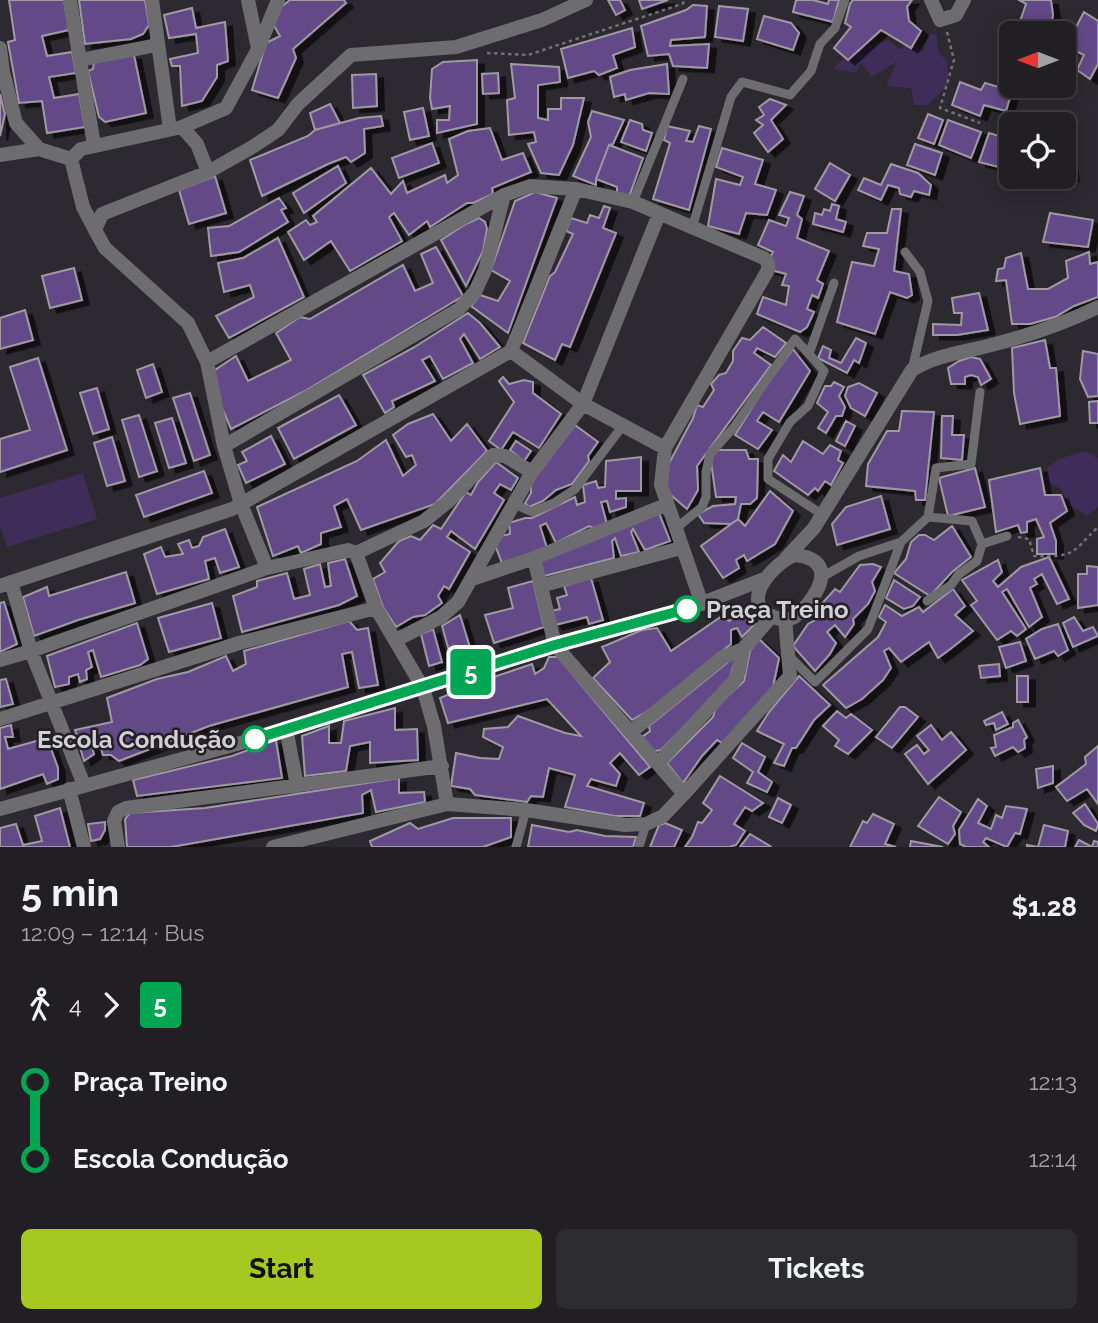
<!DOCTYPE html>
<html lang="en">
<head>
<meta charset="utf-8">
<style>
	body { margin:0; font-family:Raleway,sans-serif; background:#2d2c31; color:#f1f3f6; height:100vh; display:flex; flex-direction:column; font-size:26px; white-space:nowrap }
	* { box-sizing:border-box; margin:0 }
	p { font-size:23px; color:#a2a2a6 }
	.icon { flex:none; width:38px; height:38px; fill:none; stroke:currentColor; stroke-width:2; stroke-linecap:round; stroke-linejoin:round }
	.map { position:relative; height:847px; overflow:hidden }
	.side { display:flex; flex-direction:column; background:#211f24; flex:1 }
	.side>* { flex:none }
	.badge { padding:0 14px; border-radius:5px; font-size:24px; line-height:46px }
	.needle { width:46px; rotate:270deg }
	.fabs { position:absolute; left:999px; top:21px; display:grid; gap:14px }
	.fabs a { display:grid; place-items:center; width:77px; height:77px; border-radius:10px; background:#211f24; box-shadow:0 4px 18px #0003,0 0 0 2px #3e3d41; font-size:35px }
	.map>.badge { position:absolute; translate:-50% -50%; box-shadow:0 0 0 4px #fff }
	.legs { display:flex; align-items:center; gap:10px; height:77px; padding:0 21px; font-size:23px }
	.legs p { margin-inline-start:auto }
	.headline { display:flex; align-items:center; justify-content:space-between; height:119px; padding:0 21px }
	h1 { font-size:38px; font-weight:700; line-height:52px }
	.button { display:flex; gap:14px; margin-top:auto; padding:14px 21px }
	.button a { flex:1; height:80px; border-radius:10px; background:#a6c821; color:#111; font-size:28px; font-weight:700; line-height:80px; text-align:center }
	.button a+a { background:#2d2c31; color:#f1f3f6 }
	ul { padding:0 21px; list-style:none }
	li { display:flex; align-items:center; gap:24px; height:77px; font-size:26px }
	li i { display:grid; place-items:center; width:10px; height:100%; margin:0 9px; background:currentColor }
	li i::after { content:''; width:18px; height:18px; margin:-9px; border:5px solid; border-radius:50%; background:#211f24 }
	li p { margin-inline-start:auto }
	li:first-child i { background:linear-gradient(#0000 50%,currentColor 0) }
	li:last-child i { background:linear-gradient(currentColor 50%,#0000 0) }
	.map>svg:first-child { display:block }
</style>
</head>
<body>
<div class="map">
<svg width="1098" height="847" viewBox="0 0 1098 847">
	<defs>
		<filter id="shadow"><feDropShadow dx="7" dy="4.5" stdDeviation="0" flood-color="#0009"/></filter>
	</defs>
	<rect width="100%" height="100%" fill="#2c2930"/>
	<path fill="#3f2d59" d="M930 33 937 34 938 51 947 62 949 84 928 105H914L911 88 887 86 896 62 872 77 861 63 856 73 833 69C848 51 867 46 889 40L899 49 912 43 923 52Z
		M1085 451 1098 458V507L1087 516 1070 505 1060 488 1047 482V468L1059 459Z
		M83 473 97 519 7 547 0 525V498Z"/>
	<path fill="#634a87" stroke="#9d9aa2" stroke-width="2" filter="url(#shadow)" d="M9 0H64L69 30 42 36 47 56 72 52 76 73 49 77 54 98 79 94 85 127 47 133 42 101 19 103 8 42 15 40Z
		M79 0H145L149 25 143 34 131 39 85 44Z
		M290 0H344L346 3 293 49 296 58 278 98 252 90 266 43 280 36 273 24 281 7Z
		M608 0H620L625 10 616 15Z
		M639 0H668L642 9Z
		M796 0H813L828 4 829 0H839L833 22 793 12Z
		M853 0H912L907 7 909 21 921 31 911 48 881 30 848 60 834 48 851 27 845 23 850 4Z
		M1019 0H1051L1053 15 1050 33H1016L1026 4Z
		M693 5 707 6 705 37 671 40 670 46 709 44 707 68 673 66 669 54 648 56 641 26 686 10Z
		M719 6 748 9 743 41 715 37Z
		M192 8 196 28 225 22 228 61 217 65V77L202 101 182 106 180 66H172L170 59 198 53 196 34 169 38 164 15Z
		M1084 12 1098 21V64L1090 79 1077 70 1084 55 1066 46Z
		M764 16 791 23 799 33 793 50 757 39Z
		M632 28 635 47 613 55 617 68 599 75 594 71 568 78 561 49Z
		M134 55 146 113 105 122 99 117 88 71 93 69 94 62Z
		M477 60V124L437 133V120H449L450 106 432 109 430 98 432 69 443 62Z
		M511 64 559 67 560 82 538 85V118L548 120V109H561V98H584L573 145 559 175 541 173 528 144 536 142 534 132 509 135 507 100 515 98Z
		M667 64 669 94 649 93 626 100 625 94 614 97 610 77 630 70Z
		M498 73 499 93 483 94 482 74Z
		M376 74 377 106 353 108 352 75Z
		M960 82 981 90 985 83 1012 91 1006 111 984 105 980 116 952 105Z
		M0 94 5 114 0 136Z
		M770 99 786 105 771 120 783 139 768 152 754 133 763 125 756 120 764 115 759 107Z
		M330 104 340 123 315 130 310 113Z
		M423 108 429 136 410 140 404 112Z
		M592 111 624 120 613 144 609 145 596 179V185L573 176 591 137 588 122Z
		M928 114 943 120 934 144 918 138Z
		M381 116 383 126 364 129 365 153 351 162 346 157 328 164 262 196 250 160 308 136 315 130 359 118Z
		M630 120 642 124 643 130 652 133 646 151 621 142Z
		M948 120 981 132 971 158 939 145Z
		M667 126 690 131 686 141 693 142 699 126 711 129 689 210 653 199 670 143 664 140Z
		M490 128 502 160 523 153 531 172 492 188 493 194 473 203H467L430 227 427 221 409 235 394 213 389 217 402 241 350 271 331 241 304 260 288 232 306 220 310 225 317 222 313 216 371 168 391 194 403 181 407 193 445 175 447 183 458 175 449 139 468 131Z
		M989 133 1012 140 1003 168 979 162Z
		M432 143 439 163 399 178 392 158Z
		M915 144 942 153 935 175 907 165Z
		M609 145 643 158 629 197 617 193V187L596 179Z
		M722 148 763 160 755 184 776 190 767 215 746 213 739 234 708 226 716 179 740 185 743 177 716 167Z
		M1064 151H1068L1072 177 1034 182V177H1064Z
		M830 163 850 175 835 201 815 189Z
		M891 164 918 173 931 185 929 195 914 191 911 197 900 194 899 188 888 185 881 200 858 190 864 178 881 185Z
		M338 166 346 183 304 213 293 193Z
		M215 176 226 213 189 224 179 190Z
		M535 192 557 198 508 333 471 306 480 295 498 301 510 281 491 270 515 201Z
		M790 192 804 196 797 215 802 219 797 238 829 251 817 280 823 284 818 298 812 295 807 309 814 312 807 327 800 332 757 314 763 297 786 305 789 286 782 285 786 274 764 268 773 252 758 245 769 220 786 226 789 218 779 215Z
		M279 198 286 208 281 210 288 222 239 252 211 256 208 228 229 226Z
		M832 204 839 206 836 219 846 222 843 232 813 224 815 213 822 215 824 209 830 211Z
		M604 206 610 208 603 228 616 233 570 347 562 344 555 360 523 343 550 276 555 272 573 234 566 231 571 218 587 223 590 215 599 218Z
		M892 209H901L894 271 909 274 912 295 907 298 890 292 875 334 837 322 852 262 874 266 879 249 863 246 867 233H887Z
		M1050 213 1093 220 1088 247 1043 242Z
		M479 218 485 222 487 229 483 251 466 286 441 240 466 224Z
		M278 238 304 297 229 338 216 316 254 297 250 285 224 292 218 263 243 258Z
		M436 247 463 296 305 391 231 429 220 403 212 372 236 356 248 381 291 360 276 333 300 317 310 319 403 265 415 291 433 283 421 254Z
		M1089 252 1090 264 1098 262V297L1074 306 1055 317 1030 324H1012L1006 280 996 281 998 269 1004 268 1006 258 1021 253 1028 289H1048L1068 278 1066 261Z
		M74 268 82 300 50 308 42 276Z
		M979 293 988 330 957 335H933V324L961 325 962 313H954L952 298Z
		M25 310 33 340 0 349V318Z
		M468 313 480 323 500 347 480 359 464 334 460 339 473 363 443 379 430 356 422 360 435 381 392 401 394 407 385 413 363 375 413 348Z
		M763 327 786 343 775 357 757 348 754 353 771 365 697 466 698 490 687 509 665 490 666 469 693 418 697 405 703 407 714 390 711 384 719 375 726 373 733 361V351L742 338 750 340Z
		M856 338 866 343 859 363 854 360 847 373 818 358 823 346 831 350 829 358 841 363Z
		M1045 340 1050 368H1056L1060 416 1020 424 1014 393 1012 348Z
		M793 349 810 371 779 422 763 412 757 421 772 430 758 449 735 435 763 390Z
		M1083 351 1098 354V396L1088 397 1080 379Z
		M971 357 980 359 991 379 981 385 978 377 971 375 965 377V384H951L948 368 959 361Z
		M38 358 67 450 0 472V439L30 430 10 367Z
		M153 364 162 392 146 398 137 370Z
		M503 377 509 384 524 380 533 382V393L561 414 539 448 513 432 501 450 489 441 514 402 499 381Z
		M834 382 844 387 839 396 845 407 842 416H836L826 433 818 428 828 412 817 403 825 386H831Z
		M859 383 877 393 865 416 851 408 845 396 848 387Z
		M97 388 109 429 93 434 80 393Z
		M190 393 210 455 194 461 173 398Z
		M339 395 356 425 294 459 278 428Z
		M1098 401V423H1090L1089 402Z
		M902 411 934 412 925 500H916L915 491 866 486 868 464 887 431H899Z
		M433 414 451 441 467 424 487 451 435 504 361 530 347 499 334 506 341 527 321 533V544L301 553 298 546 273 556 257 507 357 461 386 440 403 476 416 465 412 455 406 457 393 435 408 424Z
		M139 415 157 471 139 477 122 420Z
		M942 416H953L952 435H964L962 460 941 458Z
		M172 418 186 463 169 468 155 423Z
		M846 421 855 426 845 446 836 441Z
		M575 425 598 442 588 456 589 461 572 484 556 490 543 501 529 507 525 503 531 493V483Z
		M271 436 285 464 246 483 238 465 247 461 242 452Z
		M112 437 125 481 107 486 94 443Z
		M516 441 531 451 524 461 510 450Z
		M803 441 823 454 830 445 841 451 838 460 843 463 831 485 825 481 818 491 815 488 808 495 774 471 783 455 791 462Z
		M714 450H746L749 459H758L757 498 750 504H741L738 519 731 524 704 523 698 514 713 506 735 504 736 497H716L711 462Z
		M641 457V491H616V499L626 498V507L610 512 607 501 601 502 607 524 594 528 589 526 556 543 546 523 540 526 547 548 502 563 495 545 501 536 510 534 509 523 525 518H532L575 497 577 505 585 502 583 485 596 481 598 488 605 487 606 461Z
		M496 462 518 478 511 490 500 484 494 493 504 500 475 549 451 531 447 537 470 552 449 589 444 586 438 596 442 603 425 615 413 617 396 627 383 607 373 579 385 572 380 563 399 541 411 536 420 540 433 525 441 529 466 492 471 495 478 482Z
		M975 468 985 507 948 516 939 478Z
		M1040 468 1045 495H1061L1067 511 1050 523 1056 541V554H1037V539L1044 537 1036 519 1027 522V532L1021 533 1018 525 996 532 989 480Z
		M204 471 212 493 144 517 136 495Z
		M770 491 793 511 775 544 747 561 744 555 736 560 739 568 723 578 701 546 738 519 745 526Z
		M881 496 890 529 837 545 832 524 846 507Z
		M659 513 670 541 645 550 633 529 631 532 639 552 621 556 615 538 612 541 614 558 544 576 540 560Z
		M952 526 971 557 952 572 930 596 894 573 906 559 911 542 919 535H925L934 540Z
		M225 529 239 567 220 573 215 558 205 561 209 579 157 594 144 554 161 547 165 557 183 554 178 544 189 540 192 548 199 546 203 537Z
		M1049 557 1069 599 1057 604 1042 574 1034 579 1037 584 1030 588 1042 617 1029 627 1007 589 1002 592 1026 629 1017 636 1011 631 997 640 971 605 977 601 962 580 998 560 1002 572 993 581 998 587 1021 567Z
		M345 559 357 596 339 605 242 632 233 596 257 587V581L287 573 294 599 310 595 304 569 320 564 325 587 331 586 328 563Z
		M873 564 881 567 872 582 875 591 868 604 853 619 854 624 845 637 835 625 827 632 836 643 830 654 815 671 793 646 808 624 826 614 818 608 835 589 840 592 860 565Z
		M1087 566 1098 567V605L1078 608V574H1087Z
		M126 572 135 603 78 620 34 636 23 597 47 587 49 596Z
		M591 578 603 620 589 624 587 617 555 625 551 611 560 609 557 598 567 595 564 586Z
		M894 580 920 597 913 606 904 609 886 598Z
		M533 581 544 627 494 643 485 615 513 608 508 588Z
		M953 589 965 606 955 615 973 631 949 650 938 658 929 642 901 662 889 648 884 651 891 668 883 680 862 699 846 708 823 685 878 637 886 622 879 617 885 605 902 616 919 607 923 612Z
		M4 602 17 644 0 652V603Z
		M212 603 221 638 169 652 158 618Z
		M744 610 755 624 742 637 737 628 731 630V644L651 709 632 720 593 678 610 662 602 647 642 630 657 628 671 651 722 616 729 621Z
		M460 615 471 651 451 658 442 626Z
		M1074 617 1083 631 1093 627 1098 636 1073 647 1063 623Z
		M349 621 357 630 368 628 378 685 359 688 352 652 342 654 348 687 209 726 119 761 111 755H103L97 734 89 737 94 754 84 761 75 730 112 722 107 698 157 679 188 672 226 656 233 671 246 664 244 651Z
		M137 623 148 659 140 665 101 677 93 650 88 652 92 667 86 670 87 679 80 682 78 674 69 677V684L55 687 47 656Z
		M1058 624 1068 650 1058 656 1054 651 1035 659 1026 639 1042 629Z
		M433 629 442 662 429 666 421 634Z
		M759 639 779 658 773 687 724 744 717 740 702 756 683 783 667 763 713 717 716 707 744 681 750 651Z
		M1020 642 1026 661 1006 668 999 647Z
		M549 657H558L650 767 639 775 620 753 610 763 620 774 616 786 591 779 587 786 644 803 640 816H615L565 807 575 775 549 768 543 797 531 796 527 802 475 795 470 789 451 786 456 753 480 758 499 759 503 747 483 737 484 729 508 727 518 716 565 733 581 736 547 699 448 723 440 698 479 682 532 664 535 674 544 668Z
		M734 657 735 662 728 682 661 750 654 751 642 737 650 731 649 726Z
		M999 664 1000 676 981 678 979 666Z
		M799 676 830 705 814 720 796 748H792L784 766 774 763 784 744 757 731 769 712Z
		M1017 676H1028V702H1017Z
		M6 679 13 704 0 707V680Z
		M900 707H905L918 717 892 748 876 737Z
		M395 708V730L417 729 418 760 370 763V742L350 746 346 771 305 776 302 736 329 726V743H341L344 721Z
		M837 711 846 718 851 714 872 730 848 754 835 746 839 740 823 726Z
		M1002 712 1008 724 996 730 994 723 986 725 984 721Z
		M1018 720 1027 737 1024 740 1025 748 1018 752 1013 747 995 756 991 748 996 747 994 735 1013 727V723Z
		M11 725 13 737H5L8 749 47 738 58 768V779L47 784 43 774 0 789V728Z
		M931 725 942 740 951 732 966 750 928 784 905 754 917 745 924 754 929 750 917 736Z
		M276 740 282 778 137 796 133 780 232 756Z
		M742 743 765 757 758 772 772 782 767 792 747 783 753 772 733 758Z
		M1098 746V804L1087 789 1067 801 1056 787 1086 764 1085 757Z
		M1053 766V783L1038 788 1036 769Z
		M720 776 763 803 752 811 745 807 734 824 745 831 736 845 729 847H685L692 837 698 822 702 823 712 810 703 803Z
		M399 778V793L424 792 425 802 376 812 371 790 362 795 363 813 171 847H127L125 819 130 813 205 808Z
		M939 797 961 812 953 826 955 834 948 844 918 826Z
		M778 798 791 805 782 823 769 817Z
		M978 799 987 806 978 823 991 829 996 815 1002 818 1006 806 1027 809 1020 834 1015 833 1007 847 986 838 983 842 989 847H966L960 844 959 830Z
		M1085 804 1098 824 1096 831 1084 825 1073 813Z
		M60 808 70 847H0V828L16 824 23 845 42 841 35 816Z
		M873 814 894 824 885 844 896 847H850L863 821 867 823Z
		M453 818H511V837L483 847H372L370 841 410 823 418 829Z
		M105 822V830L100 839 91 841 88 824Z
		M665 823 682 830 674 847H650L659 825Z
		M532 825 569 832 577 830 605 836 636 837 633 847H528Z
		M1044 825 1068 831 1065 847H1027V845L1038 847Z
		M750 834 770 846 771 847H740Z
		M1079 840 1092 847 1094 841 1098 842V847H1075Z
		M911 841 943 847H910Z"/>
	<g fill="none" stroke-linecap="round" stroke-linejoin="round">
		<path stroke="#737176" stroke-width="2.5" stroke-dasharray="3.5 3.5" stroke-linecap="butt" d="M947 32 954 60 940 108 980 123
			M487 53 528 55 682 4 686 0
			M1018 537 1029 539 1034 556C1076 557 1070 554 1098 527"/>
		<path stroke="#6d6c6f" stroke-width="9" d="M633 202 683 79
			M692 228 731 97 742 82 790 95 811 71 820 44 835 28 845 0
			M905 252 920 272 928 301 912 370
			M514 504 532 512 554 503 575 489 624 424
			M823 515 768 479V459L790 422 808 406 824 371 809 354 834 283
			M928 517 936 468 971 464 980 392
			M675 529 702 507 706 497V472L710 454 734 427 795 339 809 354
			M822 577 859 556 901 542
			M927 601 951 585 959 574 977 561 982 544
			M789 656 815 682 868 629 901 542 928 517 972 521 982 544 1007 536
			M516 847 526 810
			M639 847 646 824"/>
		<path stroke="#6d6c6f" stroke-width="14" d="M70 0 94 145
			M152 0 170 129
			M248 0 258 48
			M931 0 940 20 956 15 964 0
			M0 48 3 72
			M80 60 157 45
			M0 73 3 72 16 123 39 149 71 159
			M182 127 197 144 208 172
			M0 155 39 149
			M95 230 83 207 71 159 81 149 182 127 226 108 258 49 278 0
			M511 351 583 404 665 448
			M207 362 504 195 530 186 576 189 633 202 764 258 768 263V270L665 448 661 485 702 604
			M224 446 459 309 475 292 485 270 504 195
			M356 553 424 521 450 500 493 455 505 456 532 472
			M534 558 555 645 684 794
			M267 568 241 504 224 446 207 362 188 323 105 248 95 230 102 214 208 172 254 146 278 130 298 104 351 55 456 47 542 20 586 0
			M472 579 534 558 666 505
			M11 582 31 651 267 568 348 550 356 553 376 608 423 688 434 726 447 804
			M0 586 232 509 511 351 576 189
			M540 586 681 548
			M396 640 441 617 458 602 532 472 583 404 659 214
			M0 660 31 651 84 785
			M0 719 239 643 376 608
			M286 728 297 786
			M631 732 723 657 743 649
			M658 763 734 681 739 671 743 649 772 616
			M69 789 84 847
			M118 847 114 821 118 812 126 808 442 766
			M273 847 447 804 526 810 625 825 646 824 663 816 684 794 790 676 785 619"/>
		<path stroke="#6d6c6f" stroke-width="14" d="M795 555C831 559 825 583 807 605 802 610 797 617 790 619 785 621 779 619 774 617 737 604 773 563 795 555Z
			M786 558 814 528 912 370C937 354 967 352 995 344 1030 335 1065 323 1098 307
			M0 809 255 739 555 645 687 609 764 579"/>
	</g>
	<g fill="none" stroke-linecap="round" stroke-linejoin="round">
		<defs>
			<path id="line-1" d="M255 739 555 645 687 609"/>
		</defs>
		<use href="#line-1" stroke="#fff" stroke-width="16"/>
		<use href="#line-1" stroke="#00a651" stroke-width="10"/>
	</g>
	<g fill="#fff" stroke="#00a651" stroke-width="3.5">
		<circle cx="687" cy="609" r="12"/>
		<circle cx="255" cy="739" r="12"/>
	</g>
	<g text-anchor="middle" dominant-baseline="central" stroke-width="5" stroke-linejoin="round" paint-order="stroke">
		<g font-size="24" font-weight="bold" fill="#d1d0d4" stroke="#222026" text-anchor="start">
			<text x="706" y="609">Praça Treino</text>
			<text x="236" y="739" text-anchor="end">Escola Condução</text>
		</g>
	</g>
</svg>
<div class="fabs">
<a><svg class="needle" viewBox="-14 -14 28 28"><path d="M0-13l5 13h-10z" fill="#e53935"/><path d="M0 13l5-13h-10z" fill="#a2a2a6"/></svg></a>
<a><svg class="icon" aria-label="locate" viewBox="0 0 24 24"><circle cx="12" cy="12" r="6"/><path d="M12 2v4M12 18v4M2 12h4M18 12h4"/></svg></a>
</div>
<b class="badge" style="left:471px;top:672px;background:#00a651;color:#fff">5</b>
</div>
<section class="side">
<div class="headline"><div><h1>5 min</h1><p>12:09 – 12:14 · Bus</p></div><b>$1.28</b></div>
<div class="legs"><svg class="icon" aria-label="walk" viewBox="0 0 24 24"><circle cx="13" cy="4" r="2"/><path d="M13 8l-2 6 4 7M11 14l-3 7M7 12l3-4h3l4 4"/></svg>4<svg class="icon" aria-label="forward" viewBox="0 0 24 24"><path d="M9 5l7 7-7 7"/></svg><b class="badge" style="background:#00a651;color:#fff">5</b></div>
<ul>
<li><i style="color:#00a651"></i><b>Praça Treino</b><p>12:13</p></li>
<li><i style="color:#00a651"></i><b>Escola Condução</b><p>12:14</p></li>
</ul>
<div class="button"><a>Start</a><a>Tickets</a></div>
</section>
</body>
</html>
